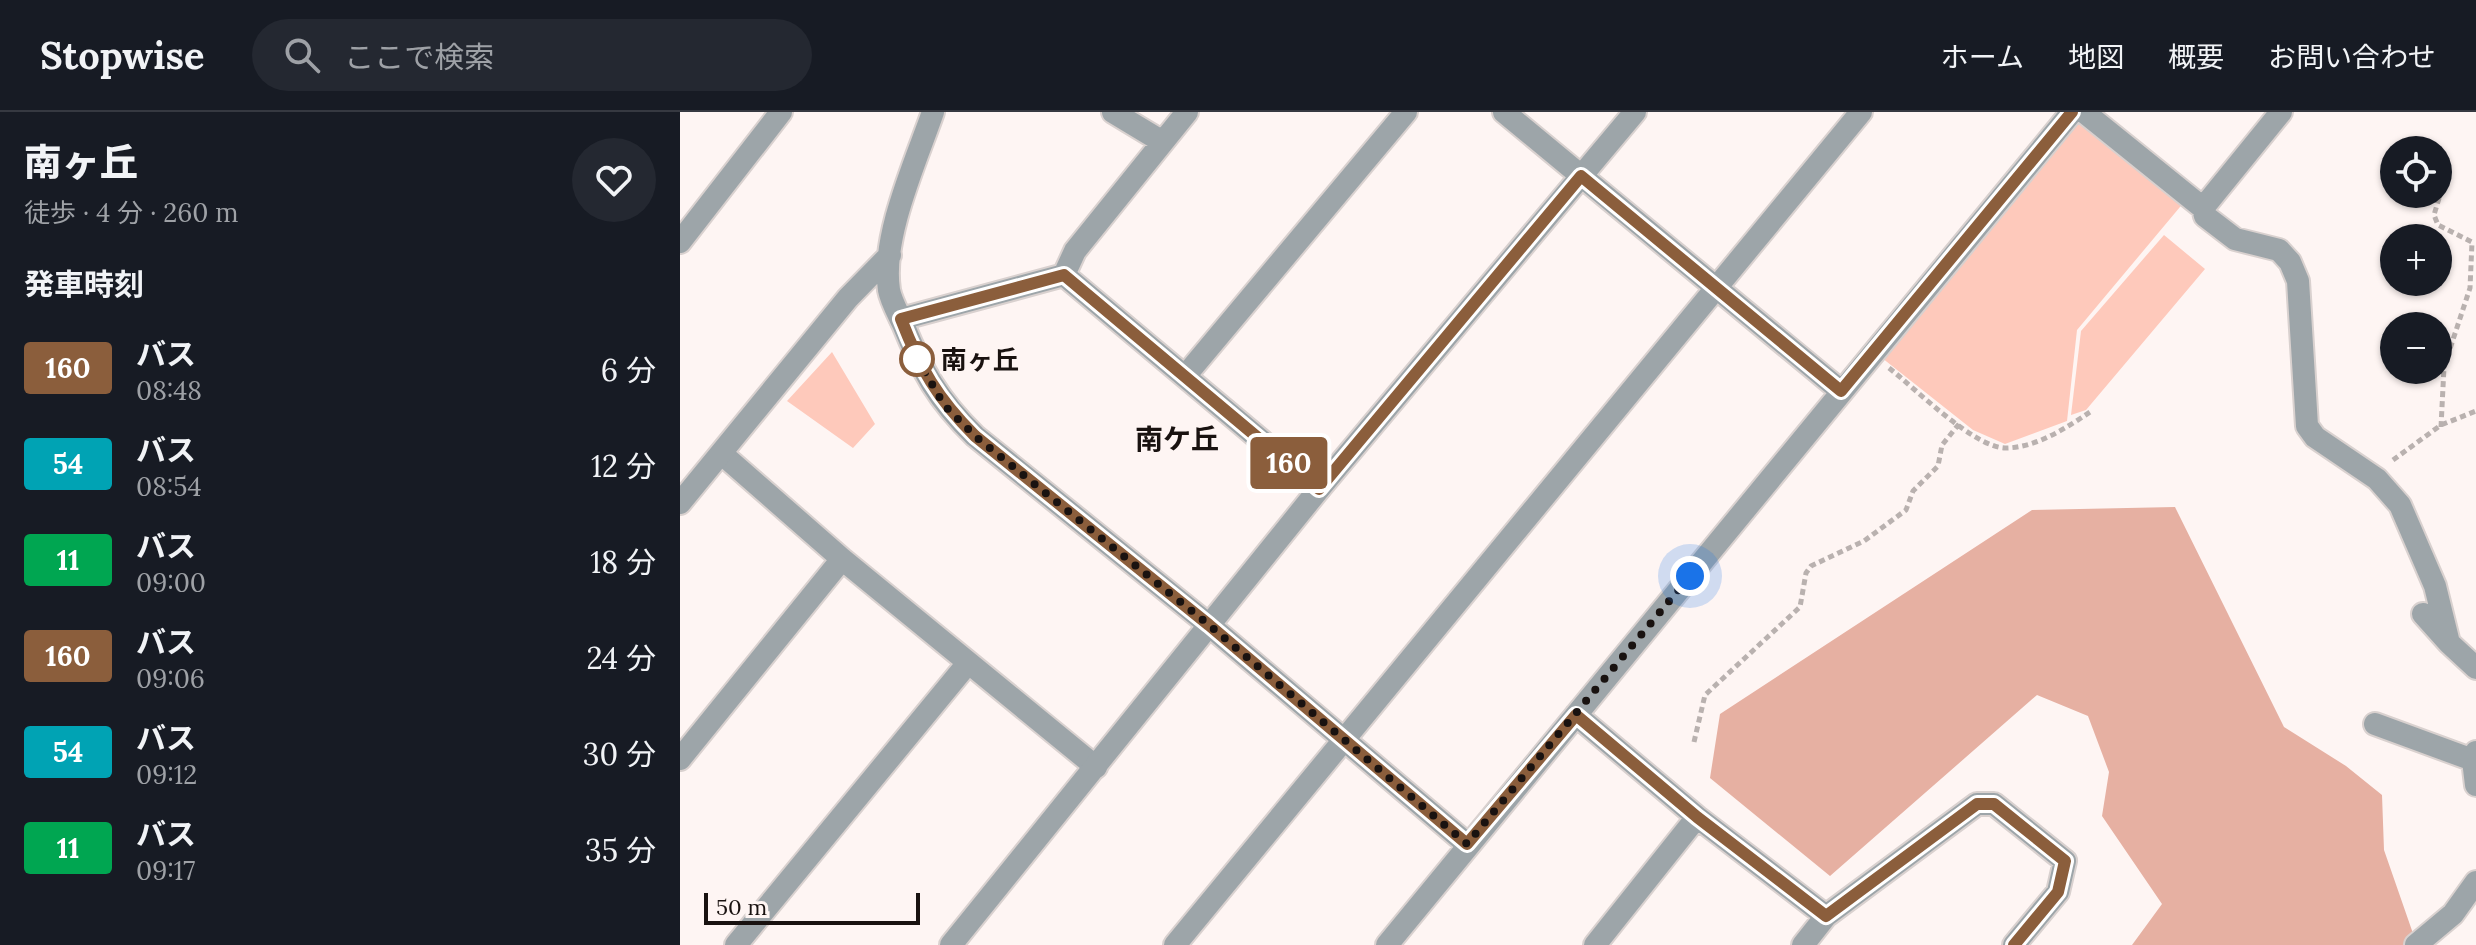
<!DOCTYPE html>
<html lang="ja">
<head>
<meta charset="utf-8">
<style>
	body { margin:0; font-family:Lora,"Noto Sans JP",serif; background:#242831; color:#f1f3f6; height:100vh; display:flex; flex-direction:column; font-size:30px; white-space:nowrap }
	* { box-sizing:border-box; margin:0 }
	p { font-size:26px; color:#9ea1a6 }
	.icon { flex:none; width:44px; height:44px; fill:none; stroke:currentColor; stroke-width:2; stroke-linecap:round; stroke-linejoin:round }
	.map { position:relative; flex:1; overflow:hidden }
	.panel { display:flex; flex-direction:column; background:#171b24; width:680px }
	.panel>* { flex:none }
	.badge { padding:0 16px; border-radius:6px; font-size:28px; line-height:52px }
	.buttons { position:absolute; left:1700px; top:24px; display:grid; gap:16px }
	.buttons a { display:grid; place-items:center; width:72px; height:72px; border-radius:50%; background:#171b24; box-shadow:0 2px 6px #0004; font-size:40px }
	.scale { position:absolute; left:24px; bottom:20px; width:216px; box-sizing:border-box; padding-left:8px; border:4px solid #191210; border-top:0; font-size:22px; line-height:28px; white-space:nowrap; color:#191210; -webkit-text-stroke:6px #fef5f3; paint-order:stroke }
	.you { position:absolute; width:40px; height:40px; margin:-20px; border:6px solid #fff; border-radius:50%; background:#1a73e8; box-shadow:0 0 0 12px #1a73e833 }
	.map>.badge { position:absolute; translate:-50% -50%; box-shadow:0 0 0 4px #fff }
	h2 { padding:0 24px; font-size:30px; line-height:72px }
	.round { display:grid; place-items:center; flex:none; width:84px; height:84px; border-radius:42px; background:#242831 }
	.head { display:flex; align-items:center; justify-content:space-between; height:136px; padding:0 24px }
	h1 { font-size:38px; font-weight:800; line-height:60px }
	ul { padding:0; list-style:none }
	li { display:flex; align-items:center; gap:24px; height:96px; padding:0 24px }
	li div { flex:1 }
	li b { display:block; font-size:30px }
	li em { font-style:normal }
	li .badge { min-width:88px; font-weight:700; text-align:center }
	header { display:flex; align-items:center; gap:48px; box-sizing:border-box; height:112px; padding:0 40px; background:#171b24; border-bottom:2px solid #363941 }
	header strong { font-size:38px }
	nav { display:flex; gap:44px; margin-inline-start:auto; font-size:28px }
	.search { width:560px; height:72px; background:#242831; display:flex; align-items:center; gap:20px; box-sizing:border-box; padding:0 28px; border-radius:44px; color:#9ea1a6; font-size:30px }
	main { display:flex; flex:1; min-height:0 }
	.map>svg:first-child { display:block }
</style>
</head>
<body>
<header>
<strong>Stopwise</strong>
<div class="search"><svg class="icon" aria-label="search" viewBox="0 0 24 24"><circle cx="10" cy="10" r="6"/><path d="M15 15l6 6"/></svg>ここで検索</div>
<nav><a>ホーム</a><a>地図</a><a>概要</a><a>お問い合わせ</a></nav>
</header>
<main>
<section class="panel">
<div class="head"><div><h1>南ヶ丘</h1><p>徒歩 · 4 分 · 260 m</p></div><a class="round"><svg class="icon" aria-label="heart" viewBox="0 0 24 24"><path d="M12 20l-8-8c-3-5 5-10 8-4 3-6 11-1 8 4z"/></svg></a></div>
<h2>発車時刻</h2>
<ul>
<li><span class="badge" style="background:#8b5e3c;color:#fff">160</span><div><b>バス</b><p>08:48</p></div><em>6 分</em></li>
<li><span class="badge" style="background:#00a3b4;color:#fff">54</span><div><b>バス</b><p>08:54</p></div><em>12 分</em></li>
<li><span class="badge" style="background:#00a651;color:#fff">11</span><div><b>バス</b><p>09:00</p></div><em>18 分</em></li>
<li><span class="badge" style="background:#8b5e3c;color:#fff">160</span><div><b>バス</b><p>09:06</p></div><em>24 分</em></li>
<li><span class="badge" style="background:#00a3b4;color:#fff">54</span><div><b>バス</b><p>09:12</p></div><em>30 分</em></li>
<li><span class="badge" style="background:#00a651;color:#fff">11</span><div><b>バス</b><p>09:17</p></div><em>35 分</em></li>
</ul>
</section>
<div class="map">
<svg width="1796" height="833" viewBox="0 0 1796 833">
	<rect width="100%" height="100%" fill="#fef5f3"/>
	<path fill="#fec9bb" d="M1398 0 1505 89 1397 218 1387 309 1325 332 1293 318 1197 242Z
		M1484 123 1525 157 1406 298 1391 303 1401 219Z
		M152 240 195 312 173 336 107 289Z"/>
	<path fill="#e6b0a2" d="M1495 395 1604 615 1666 654 1702 683 1704 738 1737 833H1452L1482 792 1422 704 1429 660 1408 604 1357 583 1150 764 1030 666 1040 602 1352 398Z"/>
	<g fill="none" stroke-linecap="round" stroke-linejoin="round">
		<defs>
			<path id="minor" d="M433 0 481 29
				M824 0 1161 279
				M1404 0 1523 96 1601 0
				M1523 96 1525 104 1555 127 1599 138 1610 150 1618 169 1627 314 1635 325 1697 367 1720 393 1755 474 1769 531 1796 556
				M0 130 101 0
				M384 163 639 377
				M384 163 395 139 507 0
				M221 207 384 163
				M506 263 726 0
				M42 342 162 447 416 655
				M1743 502 1769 531
				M529 513 787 732
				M896 603 1017 705 1146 804
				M1695 612 1793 648
				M1796 640 1793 648 1796 673
				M0 647 162 447
				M56 833 288 551
				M495 833 1181 0
				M707 833 1392 0
				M915 833 1017 705
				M1123 833 1146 804 1297 692H1314L1385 749 1378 780 1334 833
				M1736 833 1773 802 1796 770"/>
			<path id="tertiary" d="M253 0C236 49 201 125 209 178 211 189 218 201 223 212 242 259 258 288 295 324L529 513
				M0 391 168 186 210 143
				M271 833 639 377 955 0"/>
		</defs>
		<use href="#minor" stroke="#d9d1cf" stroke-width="26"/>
		<use href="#tertiary" stroke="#d9d1cf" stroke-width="26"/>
		<path stroke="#b9b1af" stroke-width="5" stroke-dasharray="6 4" stroke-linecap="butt" d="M1209 256C1236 277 1293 335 1325 336 1356 336 1386 316 1410 300
			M1761 315 1764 255 1790 176 1792 130 1758 113 1754 103 1766 63
			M1713 348 1761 313 1796 299
			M1014 630 1025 583 1120 495 1126 461 1131 454 1184 429 1226 398 1233 379 1258 354 1262 333 1279 312"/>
		<use href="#minor" stroke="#9da5a9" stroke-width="22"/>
		<use href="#tertiary" stroke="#9da5a9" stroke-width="22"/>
	</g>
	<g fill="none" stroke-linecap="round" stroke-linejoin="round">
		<defs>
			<path id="line" d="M1334 833 1378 780 1385 749 1314 692H1297L1146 804 1017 705 896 603 787 732 529 513 295 324C257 286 240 256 221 207L384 163 639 377 901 64 1161 279 1392 0"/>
		</defs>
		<use href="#line" stroke="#fff" stroke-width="18"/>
		<use href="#line" stroke="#8b5e3c" stroke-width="12"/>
		<path stroke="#191210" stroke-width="8" stroke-dasharray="0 14.4" d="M237 247 234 241 264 293 295 324 529 513 787 732 1010 464"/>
	</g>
	<circle fill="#fff" stroke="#8b5e3c" stroke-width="4" cx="237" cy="247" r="16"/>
	<g text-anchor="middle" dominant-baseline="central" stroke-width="7" stroke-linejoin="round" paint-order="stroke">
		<g font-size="26" font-weight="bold" fill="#191210" stroke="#fef5f3" text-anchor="start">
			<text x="261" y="247">南ヶ丘</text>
		</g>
		<g font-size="28" font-weight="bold" fill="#191210" stroke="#fef5f3">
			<text x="497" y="327">南ケ丘</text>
		</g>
	</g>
</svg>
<div class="buttons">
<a><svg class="icon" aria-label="locate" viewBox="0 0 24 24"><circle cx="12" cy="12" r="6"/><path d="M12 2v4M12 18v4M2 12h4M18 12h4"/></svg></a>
<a>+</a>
<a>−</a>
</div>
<div class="scale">50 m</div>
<div class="you" style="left:1010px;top:464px"></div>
<b class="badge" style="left:609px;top:351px;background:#8b5e3c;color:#fff">160</b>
</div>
</main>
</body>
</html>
